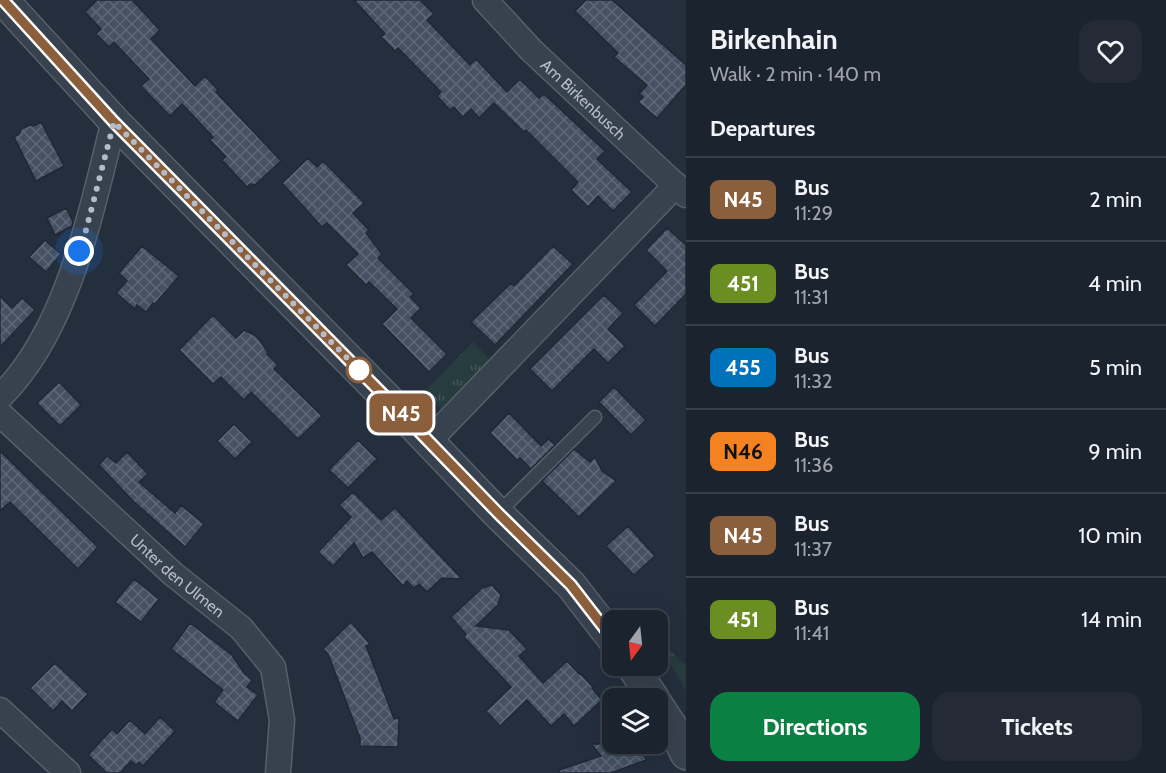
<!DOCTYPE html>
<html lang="en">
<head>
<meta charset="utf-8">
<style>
	body { margin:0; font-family:Cabin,sans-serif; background:#242b36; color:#f1f3f6; height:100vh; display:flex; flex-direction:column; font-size:22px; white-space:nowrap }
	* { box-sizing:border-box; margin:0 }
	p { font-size:20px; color:#a0a4aa }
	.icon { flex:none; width:33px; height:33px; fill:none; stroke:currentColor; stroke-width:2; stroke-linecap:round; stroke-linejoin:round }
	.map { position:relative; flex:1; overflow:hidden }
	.side { display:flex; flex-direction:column; background:#1b232e; width:480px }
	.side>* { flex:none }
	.badge { padding:0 12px; border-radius:9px; font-size:21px; line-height:39px }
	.needle { width:39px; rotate:195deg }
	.tools { position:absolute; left:602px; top:610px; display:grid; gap:12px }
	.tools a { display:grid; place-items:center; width:66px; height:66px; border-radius:12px; background:#1b232e; box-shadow:0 6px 24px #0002,0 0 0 2px #39404a; font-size:30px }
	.you { position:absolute; width:30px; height:30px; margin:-15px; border:4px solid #fff; border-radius:50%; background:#1a73e8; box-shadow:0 0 0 9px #1a73e833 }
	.map>.badge { position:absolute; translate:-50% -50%; box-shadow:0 0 0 3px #fff }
	h2 { padding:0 24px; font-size:22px; line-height:54px }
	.round { display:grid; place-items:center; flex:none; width:63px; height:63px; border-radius:18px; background:#242b36 }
	.summary { display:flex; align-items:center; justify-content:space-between; height:102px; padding:0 24px }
	h1 { font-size:28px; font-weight:700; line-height:45px }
	.action { display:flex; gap:12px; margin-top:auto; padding:12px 24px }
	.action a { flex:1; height:69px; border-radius:18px; background:#0b8043; color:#fff; font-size:24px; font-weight:700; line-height:69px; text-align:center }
	.action a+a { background:#242b36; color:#f1f3f6 }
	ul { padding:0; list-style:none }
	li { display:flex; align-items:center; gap:18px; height:84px; padding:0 24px; border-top:2px solid #39404a }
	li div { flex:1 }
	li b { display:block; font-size:22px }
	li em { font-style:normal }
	li .badge { min-width:66px; font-weight:700; text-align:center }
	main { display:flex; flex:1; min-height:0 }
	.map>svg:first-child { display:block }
</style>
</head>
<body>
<main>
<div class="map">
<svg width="686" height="773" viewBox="0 0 686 773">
	<defs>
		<pattern id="grass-tufts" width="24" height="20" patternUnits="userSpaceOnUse" patternTransform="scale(1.5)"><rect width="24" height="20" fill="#263c3f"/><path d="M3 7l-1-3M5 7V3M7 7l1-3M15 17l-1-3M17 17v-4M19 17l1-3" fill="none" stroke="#435659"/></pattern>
		<pattern id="building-cross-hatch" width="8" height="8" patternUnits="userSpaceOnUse" patternTransform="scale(1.5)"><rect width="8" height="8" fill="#455162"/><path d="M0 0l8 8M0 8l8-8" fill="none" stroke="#5d6877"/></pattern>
	</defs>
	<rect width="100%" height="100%" fill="#242f3e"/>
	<path fill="url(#grass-tufts)" d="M473 342 495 365 446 414 424 392Z
		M657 637 686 666V690L657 642Z"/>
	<path fill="url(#building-cross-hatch)" stroke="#1f2835" stroke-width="1.5" d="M97 0H132L160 30 151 39 195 86 205 76 218 90 216 92 281 161 255 185 250 184 247 187 222 160 226 157 210 140 213 137 182 104 170 116 141 86 149 79 114 42 109 47 96 34 101 29 85 12Z
		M354 0H420L434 14 427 20 470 65 476 59 507 92 520 79 539 98 544 94 605 151 597 159 632 192 613 211 598 196 588 207 571 190 578 182 526 130 524 132 494 103 479 118 471 109 463 117 454 107 450 110 437 96 441 92 398 48 395 51 381 37 385 34Z
		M586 0H612L686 65V85L657 118 638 102 643 97 639 94 647 85 614 57 618 53 575 11Z
		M41 122 64 166 36 181 14 137 19 134 21 129 30 125 34 126Z
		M308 158 317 167 323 161 364 203 353 213 369 230 366 233 382 254 378 258 414 294 410 297 421 308 411 318 447 354 429 372 382 324 397 309 369 282 366 285 346 265 358 254 327 223 322 227 282 183Z
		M66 208 73 222 72 226 55 235 47 218Z
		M667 228 686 245V294L655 326 634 305 667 271 646 250Z
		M45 240 61 254 46 272 29 257Z
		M142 246 179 276 155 304 153 303 146 312 137 305 135 309 116 293 127 281 119 273Z
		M553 246 573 264 495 345 471 322 511 283 514 286Z
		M604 295 623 313 608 329 625 346 608 363 594 349 552 391 530 369Z
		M0 296 12 308 22 298 35 310 0 347Z
		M213 315 236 338 244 330 256 336 261 342 268 353 267 354 278 365 274 369 322 416 298 439 251 392 244 400 221 377 213 384 179 350Z
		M59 382 81 405 60 426 37 403Z
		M614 387 646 420 631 435 599 402Z
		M509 413 541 446 548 439 555 445 531 469 520 458 517 460 490 433Z
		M234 424 252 442 235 459 217 441Z
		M358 440 377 459 348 488 329 470Z
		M574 449 590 462 595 457 602 471 616 481 579 517 542 481Z
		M0 451 98 547 78 569 10 502 0 511Z
		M127 452 148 474 139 482 175 513 181 505 204 524 185 547 133 501 99 465 107 456 116 463Z
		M353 492 381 520 395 508 462 579 442 578 427 592 419 584 414 588 407 581 403 586 372 552 363 558 354 543 333 566 318 552 351 517 339 505Z
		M628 526 655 556 634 575 606 546Z
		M134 579 159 599 141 622 115 602Z
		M492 585 501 595 498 605 476 626 509 630 527 649 519 656 543 683 567 661 579 674 580 673 593 687 592 688 602 700 574 726 564 714 551 726 527 700 500 726 486 711 511 687 464 637 466 634 451 617 482 588Z
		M351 622 370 644 366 646 384 692 394 719 399 718 398 747 360 746V738L328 654 323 649Z
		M190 623 232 655 244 673 252 680 247 687 258 695 238 721 214 702 223 690 171 649Z
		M55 663 88 694 72 711 62 701 53 711 30 688Z
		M160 717 175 731 143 766 139 762 136 765 131 761 120 773H107L88 755 112 729 117 734 130 720 145 734Z
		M591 744H640L646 760 611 773H560L559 770 601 756Z"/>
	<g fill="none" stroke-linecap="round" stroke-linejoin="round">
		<defs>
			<path id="service" d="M498 513 595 417"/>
			<g id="minor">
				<path id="s1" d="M485 0 531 50 686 195"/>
				<path d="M0 397C68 331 91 211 114 121"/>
				<path id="s2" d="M0 414 173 574 241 628 273 667 282 720 278 773"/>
				<path d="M428 442 676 185"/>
				<path d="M0 710 68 773"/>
			</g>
			<path id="tertiary" d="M3 0 114 121 412 424 497 513 571 585 612 638
				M632 666 654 699
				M657 704 674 730 686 754"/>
		</defs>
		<use href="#service" stroke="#565f6c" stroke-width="15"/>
		<use href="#minor" stroke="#565f6c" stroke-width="27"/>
		<use href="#tertiary" stroke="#565f6c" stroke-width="33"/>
		<use href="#service" stroke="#38414e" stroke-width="12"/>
		<use href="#minor" stroke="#38414e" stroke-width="24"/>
		<use href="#tertiary" stroke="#38414e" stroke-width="30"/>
	</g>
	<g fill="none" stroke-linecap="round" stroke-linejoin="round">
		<defs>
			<path id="line" d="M3 0 114 122 412 424 498 513 571 585 612 638"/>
		</defs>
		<use href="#line" stroke="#fff" stroke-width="14"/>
		<use href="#line" stroke="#8b5e3c" stroke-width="9"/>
		<path stroke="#b4bcc9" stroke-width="6" stroke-dasharray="0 10.8" d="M79 251 85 234 114 122 359 370"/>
	</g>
	<circle fill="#fff" stroke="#8b5e3c" stroke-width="3" cx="359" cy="370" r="12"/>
	<g text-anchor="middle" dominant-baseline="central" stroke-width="5" stroke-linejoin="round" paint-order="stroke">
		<g font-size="16" fill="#b4bcc9" stroke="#1d2633">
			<text stroke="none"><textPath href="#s1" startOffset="140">Am Birkenbusch</textPath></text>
			<text stroke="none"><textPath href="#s2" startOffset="240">Unter den Ulmen</textPath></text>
		</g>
	</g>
</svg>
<div class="tools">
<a><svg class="needle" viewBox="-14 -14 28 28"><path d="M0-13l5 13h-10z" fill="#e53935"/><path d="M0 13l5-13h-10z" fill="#a0a4aa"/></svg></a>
<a><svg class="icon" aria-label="layers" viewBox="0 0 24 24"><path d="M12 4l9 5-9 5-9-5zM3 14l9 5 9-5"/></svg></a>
</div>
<div class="you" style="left:79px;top:251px"></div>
<b class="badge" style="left:401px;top:413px;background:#8b5e3c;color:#fff">N45</b>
</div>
<section class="side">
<div class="summary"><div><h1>Birkenhain</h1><p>Walk · 2 min · 140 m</p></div><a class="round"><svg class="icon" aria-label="heart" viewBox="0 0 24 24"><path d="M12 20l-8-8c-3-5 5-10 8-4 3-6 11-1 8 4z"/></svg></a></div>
<h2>Departures</h2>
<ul>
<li><span class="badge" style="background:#8b5e3c;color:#fff">N45</span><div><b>Bus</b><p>11:29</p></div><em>2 min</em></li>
<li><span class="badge" style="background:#6b8e23;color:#fff">451</span><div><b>Bus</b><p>11:31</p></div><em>4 min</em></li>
<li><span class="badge" style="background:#0072bc;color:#fff">455</span><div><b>Bus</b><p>11:32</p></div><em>5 min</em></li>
<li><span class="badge" style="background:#f58220;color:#111">N46</span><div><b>Bus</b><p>11:36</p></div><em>9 min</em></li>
<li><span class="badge" style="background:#8b5e3c;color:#fff">N45</span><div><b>Bus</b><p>11:37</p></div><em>10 min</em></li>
<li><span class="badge" style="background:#6b8e23;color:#fff">451</span><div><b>Bus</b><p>11:41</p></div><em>14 min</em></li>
</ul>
<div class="action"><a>Directions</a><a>Tickets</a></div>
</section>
</main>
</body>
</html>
